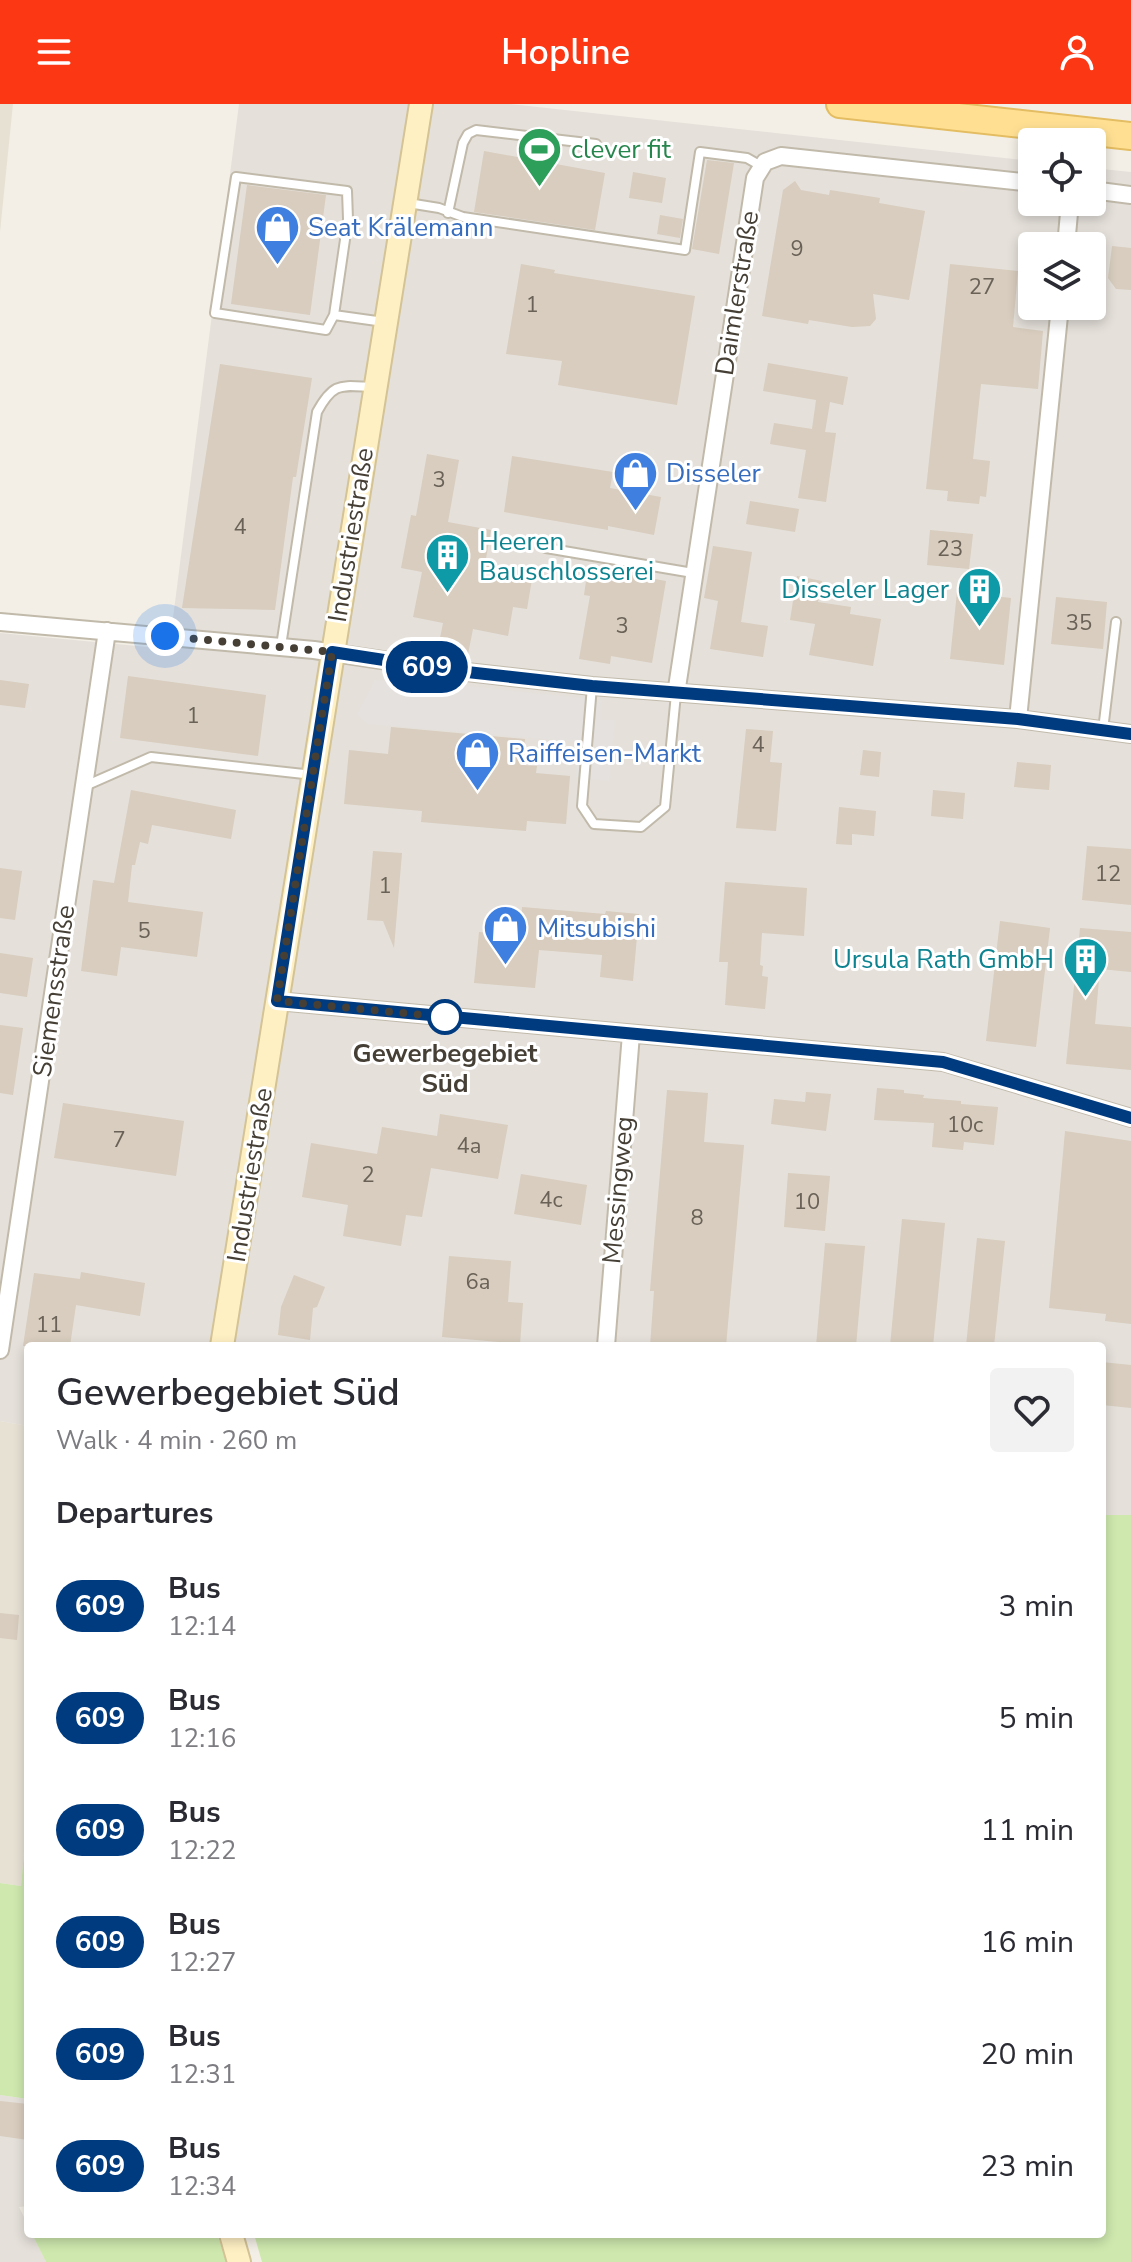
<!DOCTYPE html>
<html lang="en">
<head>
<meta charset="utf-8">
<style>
	body { margin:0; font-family:"Nunito Sans",sans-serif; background:#f2f2f3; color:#2b2b33; height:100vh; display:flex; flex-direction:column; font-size:30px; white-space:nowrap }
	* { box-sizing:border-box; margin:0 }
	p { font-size:26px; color:#7c7c81 }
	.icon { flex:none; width:44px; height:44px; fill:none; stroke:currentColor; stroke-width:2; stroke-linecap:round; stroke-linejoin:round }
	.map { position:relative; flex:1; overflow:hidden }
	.panel { position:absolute; left:24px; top:1238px; width:1082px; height:896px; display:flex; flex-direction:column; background:#fff; border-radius:8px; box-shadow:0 4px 12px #0003 }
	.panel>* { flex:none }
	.badge { padding:0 16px; border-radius:26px; font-size:28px; line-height:52px }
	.controls { position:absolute; left:1018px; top:24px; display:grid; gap:16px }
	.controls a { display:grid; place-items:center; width:88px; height:88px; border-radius:8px; background:#fff; box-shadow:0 4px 12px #0003; font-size:40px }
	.you { position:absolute; width:40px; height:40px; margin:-20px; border:6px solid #fff; border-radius:50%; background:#1a73e8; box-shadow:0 0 0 12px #1a73e833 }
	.map>.badge { position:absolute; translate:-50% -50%; box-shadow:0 0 0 4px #fff }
	h2 { padding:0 32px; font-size:30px; line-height:72px }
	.round { display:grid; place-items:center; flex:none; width:84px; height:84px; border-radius:8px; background:#f2f2f3 }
	.headline { display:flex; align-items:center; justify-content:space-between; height:136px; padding:0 32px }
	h1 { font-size:38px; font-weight:600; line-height:60px }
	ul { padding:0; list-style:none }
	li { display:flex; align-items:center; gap:24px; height:112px; padding:0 32px }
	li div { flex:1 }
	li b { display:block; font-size:30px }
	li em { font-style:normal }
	li .badge { min-width:88px; font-weight:700; text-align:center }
	header { display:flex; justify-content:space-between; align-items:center; height:104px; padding:0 32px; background:#fb3714; color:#fff; font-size:36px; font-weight:600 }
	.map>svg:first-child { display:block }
</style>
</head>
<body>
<header><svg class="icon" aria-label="menu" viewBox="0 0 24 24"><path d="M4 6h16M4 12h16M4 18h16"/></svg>Hopline<svg class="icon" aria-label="person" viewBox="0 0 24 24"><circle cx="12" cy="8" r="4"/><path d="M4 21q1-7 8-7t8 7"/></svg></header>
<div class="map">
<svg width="1131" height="2158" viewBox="0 0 1131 2158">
	<rect width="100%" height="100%" fill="#f3efe6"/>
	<path fill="#e7e1d4" d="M0 0H13L0 128Z
		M0 1317 28 1322V1705L21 1782 0 1779Z"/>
	<path fill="#e5e0da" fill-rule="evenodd" d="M239 0H510L1032 57V98H1092V64L1131 68V1411H1102V1242H28V1322L0 1317V529L169 545ZM1032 142H1092V202H1032Z
		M0 1991 28 1995V2102L19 2103 28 2121V2130H32L46 2158H0Z"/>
	<path fill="#cee8ae" d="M1102 1411H1131V2158H262L254 2130H1102Z
		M28 1705V1995L0 1991V1779L21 1782Z
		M32 2130H217L227 2158H46Z"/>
	<path fill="#e4e1de" d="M375 576 426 578 601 596 600 616H615L609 677 576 673 578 638 368 620 357 611Z"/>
	<path fill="#d8cdbe" d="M484 47 605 69 595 126 474 108Z
		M707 56 734 59 719 150 692 145Z
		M633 68 666 74 662 99 629 94Z
		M795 77 801 86 829 91 830 86 880 94 879 99 925 107 909 196 873 190 876 215 870 222 852 223 809 216 808 220 762 212 783 86Z
		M247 81 326 91 310 211 231 200Z
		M660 111 683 115 680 134 657 130Z
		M1112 142 1131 144V186L1116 185 1108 174Z
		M521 160 555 166 554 169 695 192 677 301 558 281 562 257 506 250Z
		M950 160 1018 167 1013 223 1043 227 1038 285 981 280 973 355 990 357 986 393 980 392 979 400 947 397 948 387 926 385Z
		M768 259 848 273 843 301 830 298 825 328 836 329 826 398 798 394 806 346 770 340 774 319 812 325 816 296 763 287Z
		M220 260 312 274 296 373H293L275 506 182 504Z
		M427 350 459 356 448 418 491 426 485 460 533 469 527 505 513 503 508 532 473 525 468 550 438 544 443 519 413 513 422 468 401 464 411 411 416 412Z
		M512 352 613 368 610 384 661 393 654 431 608 422V426L504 408Z
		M750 397 799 405 795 428 746 420Z
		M930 426 973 430 969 465 927 461Z
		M713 442 752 448 741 518 768 522 763 553 710 545 718 497 704 494Z
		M588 463 666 477 652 559 611 552 610 560 579 555 590 492 584 491Z
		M797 472 822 477 818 498 851 503 850 510 881 515 873 562 809 551 815 520 790 516Z
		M957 488 1011 494 1004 561 950 555Z
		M1056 493 1107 498 1103 545 1051 540Z
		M128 572 266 591 258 652 120 634Z
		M0 576 29 580 25 604 0 601Z
		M391 623 525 635 523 661 537 662 536 669 570 672 566 720 527 717 526 727 421 718 422 707 344 700 349 646 388 650Z
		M746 625 773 627 770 658 782 659 776 727 736 724Z
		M863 646 881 648 879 673 860 671Z
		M1017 658 1051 661 1049 686 1014 683Z
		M131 686 236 706 231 735 152 721 148 740 140 738 135 761H132L128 798 203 808 197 853 121 843 117 872 81 867 93 776 114 779Z
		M933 686 965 689 963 715 931 712Z
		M839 703 876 707 874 732 852 730V741L836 740Z
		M1087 742 1131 745V801L1082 796Z
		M373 747 402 749 394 844 383 817 367 816Z
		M0 764 22 767 15 816 0 814Z
		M725 778 807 784 804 832 762 829 760 861 763 862 762 872 768 873 765 905 725 901 728 858H719Z
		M522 803 605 810 606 807 639 810 633 877 600 873 602 851 539 846 535 884 474 879 479 828 520 832Z
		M1000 817 1050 824 1036 943 986 937Z
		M1080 824 1131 828V868L1100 865 1095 920 1131 923V966L1066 960Z
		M0 849 33 854 27 893 0 889Z
		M0 921 23 924 13 991 0 989Z
		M877 984 904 986V989L924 991 923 994 961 997V1000L998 1003 994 1041 964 1038 963 1046 932 1043 934 1019 874 1016Z
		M667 986 708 989 704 1038 744 1041 726 1242H650L654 1187H650Z
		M806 988 831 990 826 1027 771 1020 774 995 805 998Z
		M63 999 184 1017 176 1072 54 1054Z
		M440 1010 508 1021 498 1075 431 1064 422 1113 406 1111 401 1142 343 1132 348 1101 302 1093 311 1039 377 1050 382 1023 437 1032Z
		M1065 1027 1131 1037V1220L1105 1217 1106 1210 1049 1204Z
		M788 1069 830 1072 825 1127 784 1123Z
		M521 1070 587 1081 581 1121 514 1110Z
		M902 1115 945 1119 933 1242H890Z
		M977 1134 1005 1137 994 1242H966Z
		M825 1139 865 1142 856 1242H816Z
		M449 1152 511 1157 508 1198 523 1199 520 1240 442 1233Z
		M81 1168 145 1179 140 1212 76 1201 70 1242H23L34 1169 80 1175Z
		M294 1171 325 1183 317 1203 313 1204 310 1236 278 1231 281 1203Z
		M1102 1258 1131 1261V1304L1102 1301Z
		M0 1509 19 1511 17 1536 0 1534Z
		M0 1997 28 2000V2036L0 2032Z"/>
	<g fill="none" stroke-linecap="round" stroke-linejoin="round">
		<defs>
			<path id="lane" d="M408 99 439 104 463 113 685 146 700 48 747 54 761 62
				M448 109 463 39 468 30 476 26 596 40
				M334 211 326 226 215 209 236 73 347 87 348 115 334 211 384 218
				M546 444 693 469
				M281 542 317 308C334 277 341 282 373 283
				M592 582 582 702 594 720 641 723 665 703 676 590
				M1103 626 1116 518
				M85 682 151 653 313 671"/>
			<path id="street" d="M1092 86 1131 91
				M1066 142 1070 98
				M0 518 314 546 449 566 592 582 1018 615 1131 630
				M676 590 755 74 765 58 781 52 1032 79
				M1018 615 1060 202
				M277 897 943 958 1131 1014
				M606 1242 631 930
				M0 1246 107 527"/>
			<path id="secondary" d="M222 1242 421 0
				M231 2130 239 2158"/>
			<path id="primary" d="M840 0 1131 32"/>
		</defs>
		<use href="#lane" stroke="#c1baab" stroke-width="12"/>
		<use href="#street" stroke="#c1baab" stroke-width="20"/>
		<use href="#secondary" stroke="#d3c395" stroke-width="26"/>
		<use href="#primary" stroke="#e4bd62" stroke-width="30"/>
		<use href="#lane" stroke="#fff" stroke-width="8"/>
		<use href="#street" stroke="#fff" stroke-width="16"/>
		<use href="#secondary" stroke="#fff0c4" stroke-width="22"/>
		<use href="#primary" stroke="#ffe093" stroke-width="26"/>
	</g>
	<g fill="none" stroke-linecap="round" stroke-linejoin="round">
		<defs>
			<path id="line" d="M1131 630 1018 615 592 582 449 566 332 548 277 897 943 958 1131 1014"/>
		</defs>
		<use href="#line" stroke="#fff" stroke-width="18"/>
		<use href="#line" stroke="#003b80" stroke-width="12"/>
		<path stroke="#453f35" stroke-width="8" stroke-dasharray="0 14.4" d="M165 532 332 548 277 897 445 913"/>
	</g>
	<defs>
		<symbol id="stadium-pin" viewBox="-11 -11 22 30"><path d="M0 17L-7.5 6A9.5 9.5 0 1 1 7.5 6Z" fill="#2e9e5b" stroke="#fff"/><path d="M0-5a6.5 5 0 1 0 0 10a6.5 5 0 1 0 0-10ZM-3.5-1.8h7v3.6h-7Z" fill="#fff"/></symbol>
		<symbol id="shop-pin" viewBox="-11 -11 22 30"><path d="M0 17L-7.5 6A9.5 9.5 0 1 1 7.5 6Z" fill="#3f7fe0" stroke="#fff"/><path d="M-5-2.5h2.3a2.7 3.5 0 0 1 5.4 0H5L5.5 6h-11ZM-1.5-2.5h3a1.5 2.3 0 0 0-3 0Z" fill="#fff"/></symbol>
		<symbol id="building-pin" viewBox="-11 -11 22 30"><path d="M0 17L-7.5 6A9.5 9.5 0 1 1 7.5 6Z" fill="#0f9aa8" stroke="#fff"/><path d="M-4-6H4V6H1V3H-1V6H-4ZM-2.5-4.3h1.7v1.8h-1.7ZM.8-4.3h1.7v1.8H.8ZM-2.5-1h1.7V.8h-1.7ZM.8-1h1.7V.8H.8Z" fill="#fff"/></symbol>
	</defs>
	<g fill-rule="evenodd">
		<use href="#stadium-pin" x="514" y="20" width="51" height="69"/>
		<use href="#shop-pin" x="252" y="98" width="51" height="69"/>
		<use href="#shop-pin" x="610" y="344" width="51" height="69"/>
		<use href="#building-pin" x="422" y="426" width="51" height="69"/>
		<use href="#building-pin" x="954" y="460" width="51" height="69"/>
		<use href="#shop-pin" x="452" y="624" width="51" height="69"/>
		<use href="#shop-pin" x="480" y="798" width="51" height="69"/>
		<use href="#building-pin" x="1060" y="830" width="51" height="69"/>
	</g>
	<circle fill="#fff" stroke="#003b80" stroke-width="4" cx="445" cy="913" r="16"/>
	<g text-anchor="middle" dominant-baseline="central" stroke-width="6" stroke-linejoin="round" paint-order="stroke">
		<g font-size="22" fill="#6a6257">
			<text x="797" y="145">9</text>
			<text x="982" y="183">27</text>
			<text x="532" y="201">1</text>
			<text x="439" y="376">3</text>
			<text x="240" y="423">4</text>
			<text x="950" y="445">23</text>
			<text x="1079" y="519">35</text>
			<text x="622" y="522">3</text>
			<text x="193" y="612">1</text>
			<text x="758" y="641">4</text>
			<text x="1108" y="770">12</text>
			<text x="385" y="782">1</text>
			<text x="144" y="827">5</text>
			<text x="965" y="1021">10c</text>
			<text x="119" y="1036">7</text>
			<text x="469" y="1042">4a</text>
			<text x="368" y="1071">2</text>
			<text x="551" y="1096">4c</text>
			<text x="807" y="1098">10</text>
			<text x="697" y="1114">8</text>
			<text x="478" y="1178">6a</text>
			<text x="49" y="1221">11</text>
		</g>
		<g font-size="26" fill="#27864d" stroke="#fff" text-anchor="start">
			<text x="571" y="45">clever fit</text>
		</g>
		<g font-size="26" fill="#366cbe" stroke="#fff" text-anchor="start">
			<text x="308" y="123">Seat Krälemann</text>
			<text x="666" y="369">Disseler</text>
			<text x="508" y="649">Raiffeisen-Markt</text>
			<text x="537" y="824">Mitsubishi</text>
		</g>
		<g font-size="26" fill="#453f35" stroke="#fff">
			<text transform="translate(737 189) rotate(-81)">Daimlerstraße</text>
			<text transform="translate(351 431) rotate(-81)">Industriestraße</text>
			<text transform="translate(54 887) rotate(-82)">Siemensstraße</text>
			<text transform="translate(250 1071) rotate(-81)">Industriestraße</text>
			<text transform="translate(618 1086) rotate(-85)">Messingweg</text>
		</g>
		<g font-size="26" fill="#0d838f" stroke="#fff" text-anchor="end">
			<text x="479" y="437" text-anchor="start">Heeren<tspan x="479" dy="30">Bauschlosserei</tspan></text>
			<text x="949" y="485">Disseler Lager</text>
			<text x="1054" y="855">Ursula Rath GmbH</text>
		</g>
		<g font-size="26" font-weight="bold" fill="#453f35" stroke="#fff">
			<text x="445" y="949">Gewerbegebiet<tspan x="445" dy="30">Süd</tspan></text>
		</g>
	</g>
</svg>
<div class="controls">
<a><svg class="icon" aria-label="locate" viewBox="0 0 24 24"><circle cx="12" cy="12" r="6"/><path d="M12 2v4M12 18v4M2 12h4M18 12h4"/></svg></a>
<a><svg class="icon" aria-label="layers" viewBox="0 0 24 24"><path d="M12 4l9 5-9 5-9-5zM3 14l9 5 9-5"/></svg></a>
</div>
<div class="you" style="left:165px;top:532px"></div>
<b class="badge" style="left:427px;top:563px;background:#003b80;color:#fff">609</b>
<section class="panel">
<div class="headline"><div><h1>Gewerbegebiet Süd</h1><p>Walk · 4 min · 260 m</p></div><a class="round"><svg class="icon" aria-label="heart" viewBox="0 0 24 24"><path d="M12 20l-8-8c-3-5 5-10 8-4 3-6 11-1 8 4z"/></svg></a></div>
<h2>Departures</h2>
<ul>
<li><span class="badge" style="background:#003b80;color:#fff">609</span><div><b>Bus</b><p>12:14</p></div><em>3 min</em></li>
<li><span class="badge" style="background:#003b80;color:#fff">609</span><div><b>Bus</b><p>12:16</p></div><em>5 min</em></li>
<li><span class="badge" style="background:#003b80;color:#fff">609</span><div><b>Bus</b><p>12:22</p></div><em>11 min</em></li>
<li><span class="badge" style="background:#003b80;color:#fff">609</span><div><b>Bus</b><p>12:27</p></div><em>16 min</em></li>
<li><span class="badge" style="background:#003b80;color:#fff">609</span><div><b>Bus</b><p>12:31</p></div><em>20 min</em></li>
<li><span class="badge" style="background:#003b80;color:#fff">609</span><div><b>Bus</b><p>12:34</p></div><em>23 min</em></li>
</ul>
</section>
</div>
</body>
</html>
